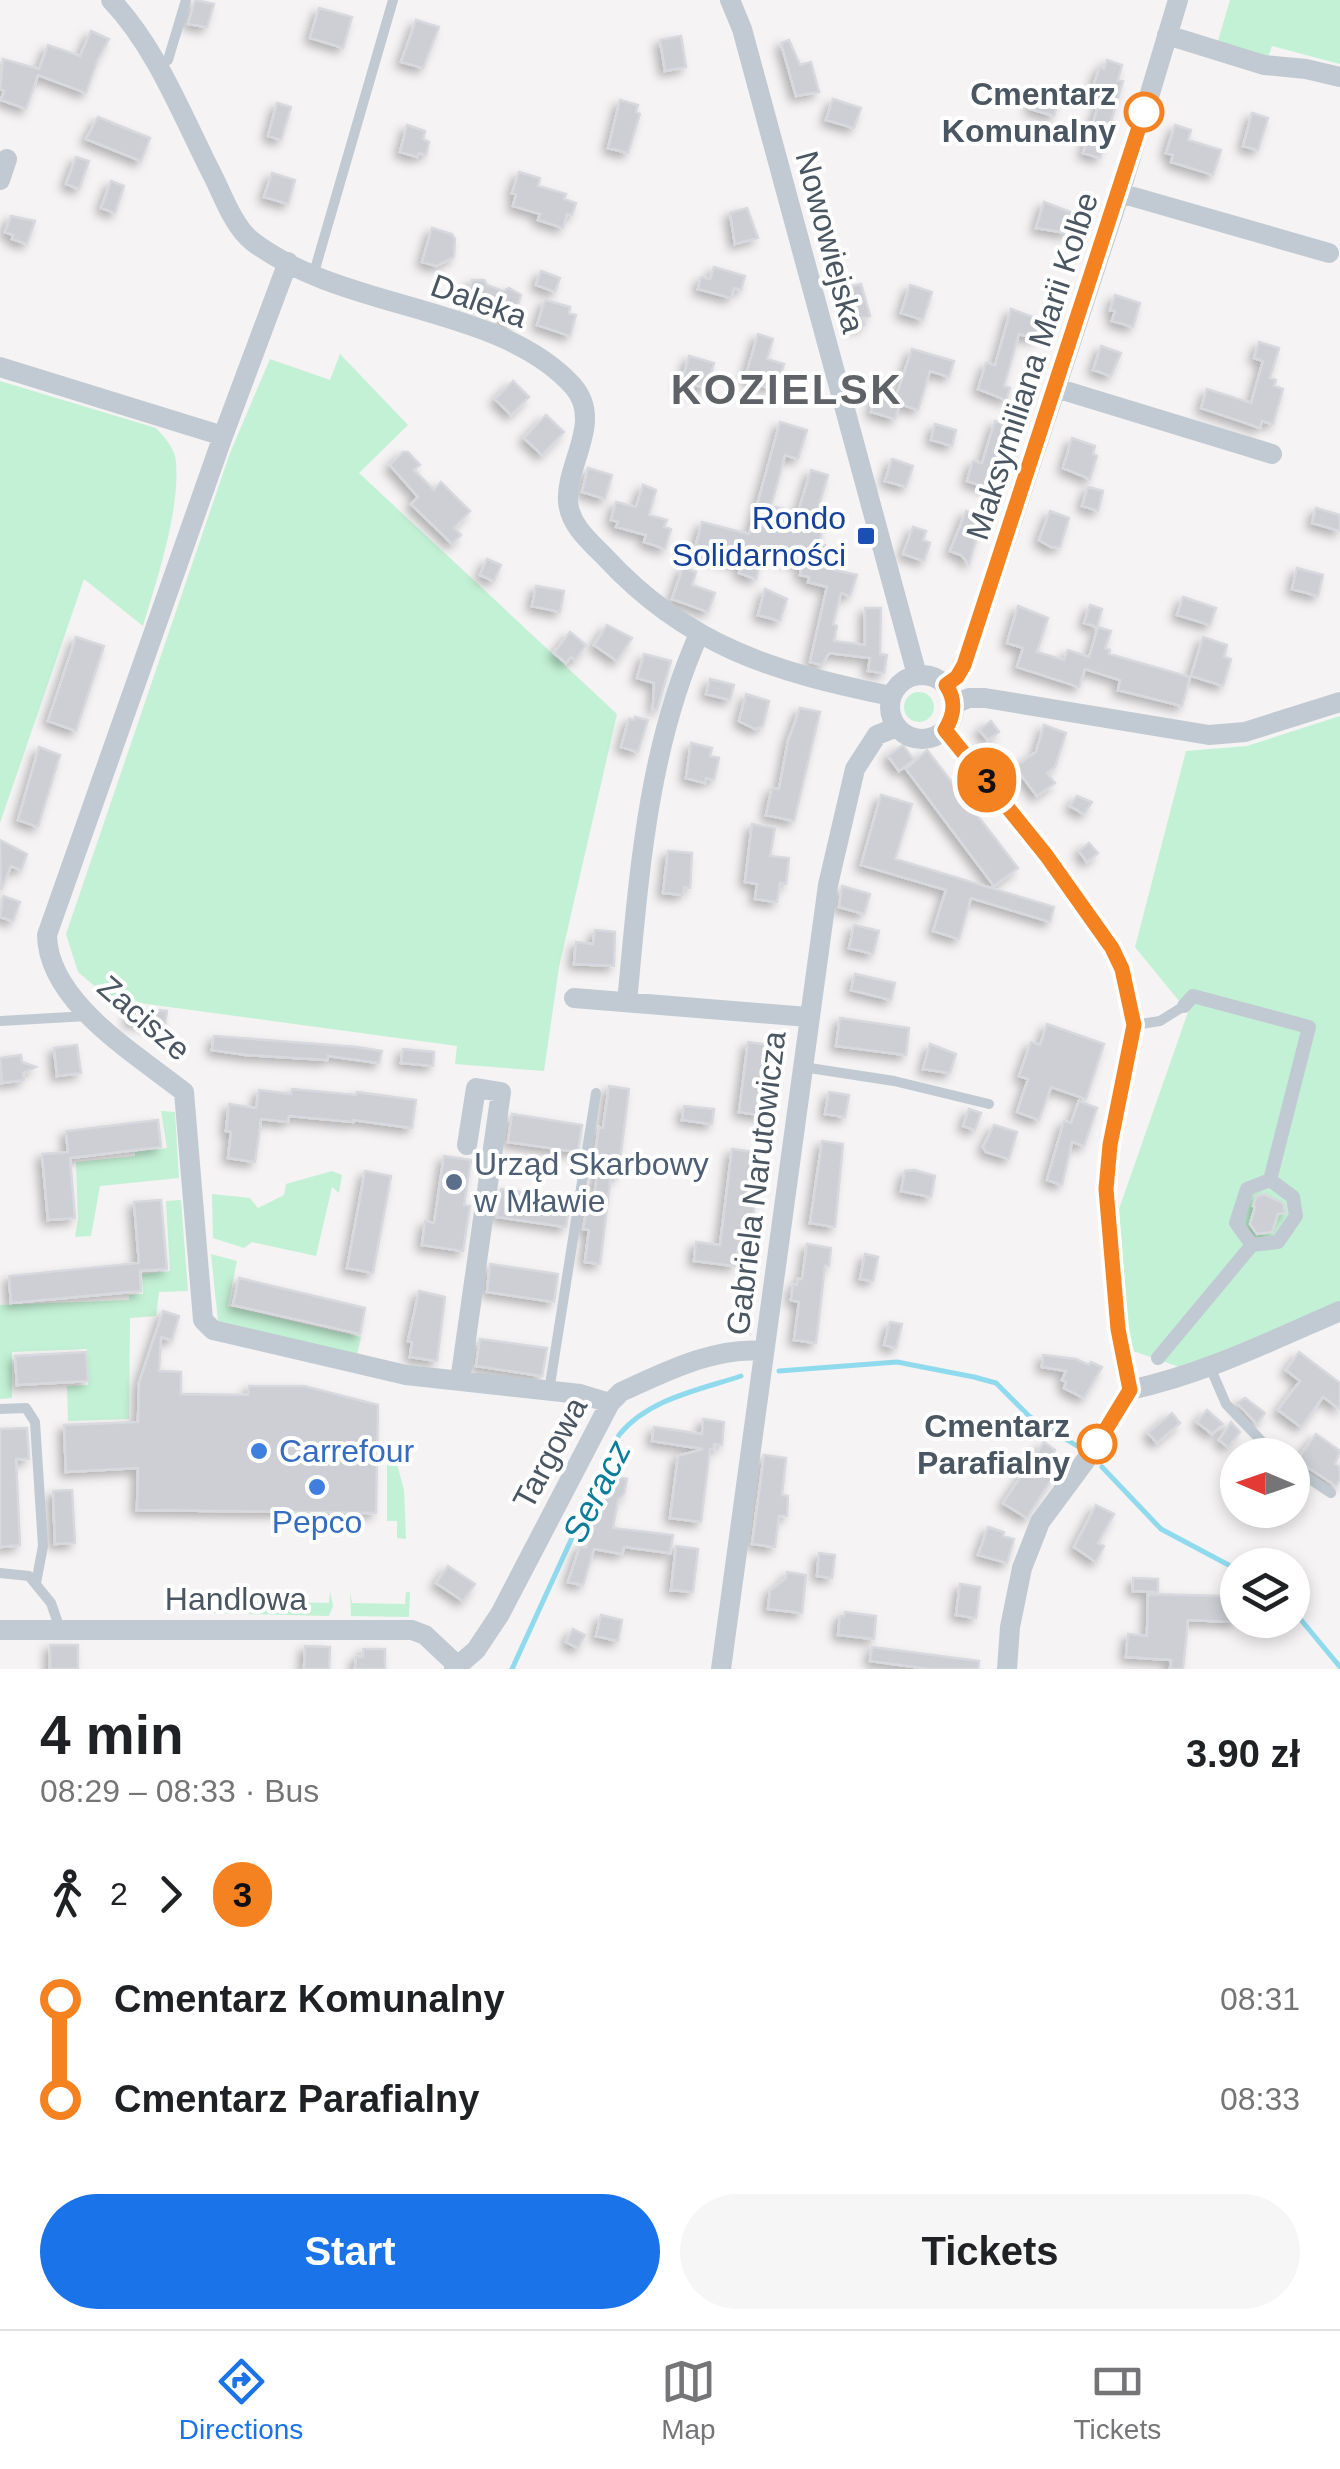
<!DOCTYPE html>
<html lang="en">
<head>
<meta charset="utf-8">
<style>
	body { margin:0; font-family:Arial,sans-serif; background:#f6f6f6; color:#202124; height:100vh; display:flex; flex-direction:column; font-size:38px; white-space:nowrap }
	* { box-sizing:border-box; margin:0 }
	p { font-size:32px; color:#757577 }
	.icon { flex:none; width:55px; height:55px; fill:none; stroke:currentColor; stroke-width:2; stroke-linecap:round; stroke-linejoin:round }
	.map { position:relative; height:1669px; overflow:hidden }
	.details { display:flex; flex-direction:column; background:#fff; flex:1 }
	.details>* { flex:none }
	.badge { padding:0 20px; border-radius:32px; font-size:35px; line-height:65px }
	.needle { width:65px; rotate:272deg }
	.tools { position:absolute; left:1220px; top:1438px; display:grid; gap:20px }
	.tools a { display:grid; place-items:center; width:90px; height:90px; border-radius:50%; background:#fff; box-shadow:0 5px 15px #0003; font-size:50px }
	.map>.badge { position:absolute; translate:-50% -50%; box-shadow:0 0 0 5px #fff }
	.legs { display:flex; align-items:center; gap:15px; height:110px; padding:0 40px; font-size:32px }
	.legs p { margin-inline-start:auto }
	.head { display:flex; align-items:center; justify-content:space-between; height:170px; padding:0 40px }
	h1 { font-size:55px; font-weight:700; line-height:75px }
	.action { display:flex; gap:20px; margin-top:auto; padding:20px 40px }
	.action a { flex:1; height:115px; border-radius:60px; background:#1a73e8; color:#fff; font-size:40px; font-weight:700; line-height:115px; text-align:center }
	.action a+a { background:#f6f6f6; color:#202124 }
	ul { padding:0 40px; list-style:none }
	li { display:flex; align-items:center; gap:35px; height:100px; font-size:38px }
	li i { display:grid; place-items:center; width:15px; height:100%; margin:0 12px; background:currentColor }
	li i::after { content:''; width:25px; height:25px; margin:-12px; border:8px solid; border-radius:50%; background:#fff }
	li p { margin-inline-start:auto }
	li:first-child i { background:linear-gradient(#0000 50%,currentColor 0) }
	li:last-child i { background:linear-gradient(currentColor 50%,#0000 0) }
	.menu { display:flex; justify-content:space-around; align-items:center; height:140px; border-top:2px solid #e0e0e0; background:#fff; font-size:28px; color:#757577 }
	.menu a { display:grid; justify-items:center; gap:5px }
	.menu .on { color:#1a73e8 }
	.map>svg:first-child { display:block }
</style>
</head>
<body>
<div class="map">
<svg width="1340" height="1669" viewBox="0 0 1340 1669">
	<defs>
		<filter id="shadow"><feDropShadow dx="-5" dy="5" stdDeviation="5" flood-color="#0004"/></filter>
	</defs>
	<rect width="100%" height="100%" fill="#f5f3f3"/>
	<path fill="#c3f1d5" d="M1230 0H1340V64L1272 46 1268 57 1218 41Z
		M340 354 408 425 359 473 617 714 559 967 544 1071 455 1064 457 1046 110 999 78 972 66 934 230 453 270 359 330 380Z
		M0 381 156 428C165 438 175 448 176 462 180 511 157 579 143 626L84 579 0 823Z
		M904 707a15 15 0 1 1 30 0a15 15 0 1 1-30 0Z
		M1340 716V1311L1185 1369 1130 1350 1119 1209 1188 1012 1135 947 1186 751 1247 746Z
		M161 1111 175 1112 179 1178 100 1186 91 1236 75 1237 78 1219 76 1162 135 1156V1152L167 1148Z
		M332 1171 342 1175 339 1193 332 1187 316 1256 252 1242 244 1248 213 1238 212 1194 250 1198 258 1208 284 1195 286 1184Z
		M181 1200 188 1291 159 1292 156 1316 130 1318 129 1419 68 1421 67 1386 88 1385 87 1349 12 1352V1398L0 1399V1305L129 1300V1295L143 1294 142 1274 170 1271 166 1201Z
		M211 1254 237 1261 228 1306 361 1337 357 1355 218 1321Z
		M391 1442 404 1490 406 1539 397 1538V1521H387V1461L383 1444Z
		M204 1588V1600L329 1603 330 1591 333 1606 329 1616 204 1613 201 1605Z
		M350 1591 352 1603 405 1604 406 1592H410L409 1617 351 1616Z"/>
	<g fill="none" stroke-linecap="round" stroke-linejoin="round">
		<path stroke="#90daee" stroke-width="5" d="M779 1371 897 1362 974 1377 996 1383 1029 1416 1077 1446
			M1102 1467 1161 1529 1238 1570
			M1292 1609 1340 1667
			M512 1669 619 1435C648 1399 699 1390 741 1376"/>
	</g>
	<path fill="#cdcfd5" stroke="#d7d9de" stroke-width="2.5" filter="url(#shadow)" d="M195 0 214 4 207 27 188 24Z
		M319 8 352 17 343 48 310 38Z
		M416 20 439 27 423 68 401 62Z
		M91 31 109 39 98 59 86 93 38 75 26 109 1 100 4 91 0 89 3 59 39 69 48 45 80 56Z
		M681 36 686 67 665 71 660 40Z
		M789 40 800 65 811 62 819 92 796 96 781 43Z
		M1107 60 1122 65 1118 80 1123 81 1100 158 1083 153 1102 95 1097 93 1099 86 1094 84 1100 67 1104 69Z
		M1036 88 1060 95 1054 116 1030 109Z
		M833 99 861 108 854 128 826 120Z
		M620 100 638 105 636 112 640 114 628 153 608 148Z
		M277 103 291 107 281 140 268 136Z
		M1252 113 1268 118 1258 150 1243 146Z
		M98 117 150 138 141 161 86 139Z
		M407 125 425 131 423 139 429 142 426 155 419 153 417 157 400 152Z
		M1175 125 1191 130 1188 140 1221 150 1213 175 1171 162 1173 155 1166 153Z
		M76 157 89 161 79 189 66 184Z
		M519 172 540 178 538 186 566 194 564 199 576 203 572 215 567 214 563 228 538 220 540 214 513 206 516 194 512 193Z
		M272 173 295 180 288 204 264 197Z
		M111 181 124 186 115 213 101 208Z
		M1044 202 1073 213 1067 233 1036 228Z
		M747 208 758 238 735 244 730 213Z
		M11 216 35 221 27 244 12 239 13 235 5 232Z
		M432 228 452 234 455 239 454 257 436 266 422 262Z
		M714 267 745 276 741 290 734 288 731 298 698 289 701 277 710 279Z
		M541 271 560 278 555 292 536 285Z
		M472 280H484L487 285 503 291 509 288 521 295 511 327 501 323 503 312 465 300Z
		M861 284 870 316 863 318 865 325 854 328 844 288Z
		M910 285 932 292 923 320 901 313Z
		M1115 295 1140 303 1133 327 1112 321 1115 311 1110 310Z
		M545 300 570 307 569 313 576 315 570 336 537 325Z
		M1011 309 1041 320 1036 339 1019 334 1004 386 1010 388 1006 400 978 389 986 363 995 365Z
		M758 334 773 339 767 359 784 364 777 387 769 385 767 388 745 378Z
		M1259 342 1279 348 1270 378 1276 380 1274 386 1283 389 1273 424 1262 421 1260 428 1201 408 1207 389 1251 403 1263 361 1254 358Z
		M1101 346 1121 353 1111 376 1093 370Z
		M912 349 954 361 949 377 930 371 918 410 900 404 895 419 871 412 878 388 897 394Z
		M689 356 714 363 707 388 694 385 692 392 680 389Z
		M513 381 529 397 511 415 495 399Z
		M546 415 564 432 542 455 524 438Z
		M995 421 1019 429 1012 452 1000 448 987 488 967 481 973 461 982 463Z
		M780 422 807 430 798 459 785 455 771 506 798 512 811 470 828 475 814 522 824 524 819 544 825 545 822 567 857 575 850 596 841 593 833 624 837 626 834 641 865 645V608H881L880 654 887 655 884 673 868 671 870 658 829 653 822 665 810 662 827 587 808 582 809 577 800 575 802 564 763 553 756 579 739 573 742 565 694 552 702 522 749 534Z
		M935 424 956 430 952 446 931 440Z
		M1072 438 1095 446 1093 454 1097 456 1090 479 1063 468Z
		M403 452H408L420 465 414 470 434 490 441 482 470 511 454 528 461 535 452 544 411 504 418 497 390 465Z
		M892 459 913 466 906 487 885 481Z
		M588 468 612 475 605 499 582 492Z
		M643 485 656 490 649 515 667 520 664 527 671 529 665 549 644 542 646 535 616 527 618 522 611 520 616 502 636 507Z
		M1088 487 1103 491 1098 511 1082 506Z
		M1316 508 1340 515V531L1312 523Z
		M966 511 983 517 969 564 961 555 950 551Z
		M1050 511 1069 518 1060 547H1051L1039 540Z
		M913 527 926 531 923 540 930 543 924 561 903 554Z
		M487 559 501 565 494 581 480 575Z
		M683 567 696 572 692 585 715 593 708 612 672 599Z
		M1297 568 1323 575 1318 596 1292 589Z
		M536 586 564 591 560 612 532 606Z
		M765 589 787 599 780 621 758 615Z
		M1183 597 1216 608 1210 625 1177 615Z
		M1090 605 1102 609 1097 627 1084 623Z
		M1018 606 1048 618 1037 652 1064 660 1068 650 1089 657 1098 627 1111 631 1105 648 1110 650 1109 654 1190 677 1182 706 1118 690 1120 680 1085 669 1079 687 1017 667 1023 648 1007 643Z
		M607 625 632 638 617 661 594 645Z
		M570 632 586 645 575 660 571 657 566 663 554 653Z
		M76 637 104 646 76 731 48 721Z
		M1203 637 1227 645 1224 657 1231 659 1223 686 1191 676Z
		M644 654 671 661 657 710 653 709 654 683 637 678Z
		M710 679 734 685 730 700 706 694Z
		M746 694 769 701 763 726 755 729 739 721Z
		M800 708 820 712 794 821 766 815 772 788 779 789 788 741Z
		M635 717 648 720 638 752 621 747 629 719 634 720Z
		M991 721 999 732 988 740 979 730Z
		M1044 725 1066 733 1055 767 1047 773 1055 783 1037 796 1015 767 1036 752Z
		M691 743 712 748 710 756 719 758 714 780 706 778 705 783 686 778Z
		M903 745 914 760 899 771 888 756Z
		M39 747 60 755 38 827 18 820Z
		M927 750 1018 868 994 886 906 769Z
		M881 795 912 804 895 859 1054 907 1050 922 971 898 959 939 933 931 946 890 861 865Z
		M1077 796 1092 802 1084 814 1070 806Z
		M752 824 775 828 770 856 789 858 786 884 780 883 777 902 755 899 757 884 745 882Z
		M0 840 27 854 21 870 11 866 1 890Z
		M1089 843 1098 853 1087 862 1079 851Z
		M668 851 692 853 690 888 684 887 683 895 663 893Z
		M842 886 870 894 864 914 839 907Z
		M3 896 20 902 13 921 0 917Z
		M854 925 879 931 873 954 849 948Z
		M595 930 615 932 614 966 574 964 576 942 593 944Z
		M855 974 895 983 891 1000 851 990Z
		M131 1008 167 1011 165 1025 129 1022Z
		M840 1018 909 1028 906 1055 836 1046Z
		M1047 1024 1104 1044 1086 1099 1051 1087 1039 1120 1017 1112 1028 1079 1019 1076 1031 1042 1040 1045Z
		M214 1036 357 1047 382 1051 379 1063 328 1056 327 1060 246 1055 212 1050Z
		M748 1042 776 1046 766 1116 739 1112Z
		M930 1044 956 1054 950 1073 923 1069Z
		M77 1045 81 1073 57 1076 54 1048Z
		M403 1049 434 1052 433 1066 401 1063Z
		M21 1055 22 1062 36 1067 23 1073 24 1080 2 1083 0 1058Z
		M609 1086 629 1089 618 1176 611 1175 600 1264 585 1262 589 1230 583 1229 588 1202 593 1203 595 1190 600 1155 595 1154 599 1127 603 1128Z
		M292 1089 356 1095 357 1092 416 1100 412 1128 353 1120V1122L289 1116 288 1122 261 1119 255 1162 228 1158 231 1132 226 1131 229 1104 256 1108 259 1090 291 1094Z
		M829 1092 849 1095 845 1117 825 1114Z
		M1079 1101 1097 1108 1084 1146 1072 1142 1062 1185 1047 1180 1064 1121 1071 1123Z
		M684 1106 714 1109 712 1124 682 1120Z
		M969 1109 981 1113 975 1130 963 1126Z
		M512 1114 582 1125 578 1152 508 1142Z
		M158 1120 161 1147 70 1158 75 1218 48 1220 42 1154 68 1152 66 1131Z
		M994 1125 1017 1132 1009 1159 986 1152 983 1147Z
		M822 1141 843 1144 835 1227 810 1223Z
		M732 1149 761 1153 749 1249 738 1247 735 1266 694 1261 696 1242 720 1245Z
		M444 1156 471 1160 464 1205 470 1206 463 1251 422 1245 425 1221 434 1223Z
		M914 1170 935 1176 931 1197 901 1191 905 1171Z
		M365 1171 391 1176 373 1273 347 1268Z
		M501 1189 570 1199 566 1227 497 1217Z
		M1264 1194 1283 1203 1285 1213 1278 1214 1272 1232 1257 1234 1250 1224 1255 1207 1253 1206 1256 1197Z
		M161 1200 167 1269 140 1271 141 1291 11 1303 9 1276 139 1263 134 1202Z
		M807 1244 831 1248 829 1266H825L816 1343 794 1340 799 1302 791 1300 793 1285H797L798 1279H802Z
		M865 1254 878 1257 873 1281 860 1279Z
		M490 1264 558 1274 554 1302 487 1292Z
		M239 1278 365 1308 360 1334 233 1305Z
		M419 1291 445 1297 437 1361 410 1357 412 1342 408 1341Z
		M163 1311 179 1316 172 1340 161 1337 159 1371 181 1372V1394L248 1395 249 1386H304L378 1405 376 1513 137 1510 138 1468 66 1472 64 1425 138 1422 139 1383Z
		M890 1322 902 1324 896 1348 884 1345Z
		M480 1339 547 1348 542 1376 476 1366Z
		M86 1352 88 1381 17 1385 15 1356Z
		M1299 1352 1340 1383V1409L1323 1397 1301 1427 1278 1410 1300 1381 1286 1370Z
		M1043 1355 1076 1359 1089 1365 1091 1362 1102 1367 1084 1398 1064 1388 1066 1382 1062 1380 1066 1371 1042 1367Z
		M1245 1398 1265 1413 1257 1424 1237 1403Z
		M1207 1410 1223 1424 1212 1434 1197 1422Z
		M1172 1413 1180 1423 1157 1443 1148 1433Z
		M703 1419 724 1422 722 1445 714 1444V1450L710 1449 701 1522 670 1518 678 1456 703 1449 652 1441 654 1427 702 1434Z
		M1231 1422 1240 1432 1228 1447 1219 1440Z
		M27 1428 29 1459H16L20 1545 0 1547V1429Z
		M1316 1434 1340 1451 1335 1464 1340 1467V1480L1336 1486 1297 1460Z
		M1044 1442 1055 1450 1046 1464 1057 1471 1027 1518 1003 1503Z
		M764 1455 786 1458 782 1495 788 1496 787 1516H779L775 1547 752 1544Z
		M614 1476 627 1479 624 1494 618 1500 613 1528 673 1535 670 1553 624 1547 622 1554 594 1549 583 1585 568 1582 580 1546 586 1547 592 1516 603 1504Z
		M72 1490 75 1543 55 1544 53 1491Z
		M1096 1505 1114 1514 1098 1543 1104 1546 1096 1562 1074 1547Z
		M988 1527 1004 1532 1003 1536 1014 1539 1007 1563 978 1555Z
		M676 1546 698 1549 693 1592 671 1590Z
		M819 1553 835 1555 832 1578 817 1576Z
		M448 1566 475 1584 463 1601 436 1583Z
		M787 1572 806 1575 802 1613 768 1609 770 1591 786 1578Z
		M1133 1578 1158 1579V1592L1133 1591Z
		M960 1584 980 1587 976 1618 956 1615Z
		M1148 1594 1224 1596V1600H1236L1235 1622 1188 1620 1183 1669H1170L1171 1660 1126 1657 1128 1634 1147 1636Z
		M845 1612 876 1616 874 1639 838 1635 840 1616H844Z
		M601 1615 622 1620 618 1641 596 1636Z
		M573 1629 585 1635 578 1648 566 1642Z
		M50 1645H78V1669H50Z
		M305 1646 330 1647 329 1669H304Z
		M872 1647 979 1661 978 1669H929L870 1661Z
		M363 1649H385V1669H355L356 1657H363Z"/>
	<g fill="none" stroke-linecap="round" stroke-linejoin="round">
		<path stroke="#c1cad2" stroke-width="10" d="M158 65 168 60 186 0
			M313 276 393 0
			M0 1021 88 1016
			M1134 1025 1160 1021 1184 1006
			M803 1067 894 1081 989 1104
			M1210 1367 1226 1404 1275 1455
			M549 1391 596 1093
			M0 1409 26 1408 35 1422 43 1546 36 1583
			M1292 1467 1331 1493
			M0 1573 29 1576 51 1603 60 1629"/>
		<path stroke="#c1cad2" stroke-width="14" d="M1252 1245 1278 1242 1296 1216 1293 1197 1270 1180
			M1158 1358 1252 1245 1236 1223 1247 1189 1270 1180 1309 1027 1193 996 1184 1006"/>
		<path stroke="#c1cad2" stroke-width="20" d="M111 0C157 48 183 118 213 176 223 196 234 227 252 241 344 312 499 304 573 386 604 422 565 464 568 502 570 525 589 541 605 557 688 647 775 672 891 696
			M730 0 742 29 917 675
			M1167 35 1264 65 1306 69 1340 77
			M0 180 7 159
			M1120 193 1329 253
			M288 262 223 436 47 935C48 1002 136 1054 184 1092L203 1320 213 1330 406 1375 580 1394 610 1403
			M0 367 223 436
			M1056 388 1272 454
			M890 707a32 32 0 1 1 64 0a32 32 0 1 1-64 0Z
			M946 685 957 677 971 646 1120 193 1178 0
			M954 704 969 698H985L1209 735 1245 732 1340 702
			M945 730 1047 855 1112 948 1122 969 1134 1025 1110 1145 1106 1189 1118 1329 1130 1390
			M574 998 808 1017
			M627 1002C639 877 647 750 699 634
			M460 1381 501 1092 476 1088 467 1145
			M1130 1390C1204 1374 1271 1341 1340 1311
			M0 1630H412L425 1635 458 1666
			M454 1669 476 1650 500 1614 610 1403 621 1392C665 1372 716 1346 764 1351
			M721 1669 828 885 855 769 877 735 897 727
			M1007 1669 1010 1627 1022 1568 1040 1522 1097 1445 1130 1390"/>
	</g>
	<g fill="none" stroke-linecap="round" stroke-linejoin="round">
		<defs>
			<path id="line-1" d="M1097 1444 1130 1390 1118 1329 1106 1189 1110 1145 1134 1025 1122 969 1112 948 1046 855 945 730C955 714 956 700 946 685L957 677 964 665 1144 112"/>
		</defs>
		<use href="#line-1" stroke="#fff" stroke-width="22"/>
		<use href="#line-1" stroke="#f58220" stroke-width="15"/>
	</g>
	<g fill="#fff" stroke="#f58220" stroke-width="5">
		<circle cx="1144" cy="112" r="18"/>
		<circle cx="1097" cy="1444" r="18"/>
	</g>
	<rect fill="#1a4fb4" stroke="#fff" stroke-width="4" x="856" y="526" width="20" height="20" rx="5"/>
	<circle fill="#5c6f8a" stroke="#fff" stroke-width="4" cx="454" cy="1182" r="10"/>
	<g fill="#3f7fe0" stroke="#fff" stroke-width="4">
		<circle cx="259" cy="1451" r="10"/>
		<circle cx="317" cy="1487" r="10"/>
	</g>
	<g text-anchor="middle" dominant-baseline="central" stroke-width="8" stroke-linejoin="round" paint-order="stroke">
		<g font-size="32" font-weight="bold" fill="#4a5661" stroke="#fff" text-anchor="end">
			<text x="1116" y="94">Cmentarz<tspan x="1116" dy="37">Komunalny</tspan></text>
			<text x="1070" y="1426">Cmentarz<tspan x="1070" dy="37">Parafialny</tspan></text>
		</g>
		<g font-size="32" fill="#4a5661" stroke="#fff">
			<text transform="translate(830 242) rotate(75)">Nowowiejska</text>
			<text transform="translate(479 301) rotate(20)">Daleka</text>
			<text transform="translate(1032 366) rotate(-72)">Maksymiliana Marii Kolbe</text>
			<text transform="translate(144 1018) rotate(41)">Zacisze</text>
			<text transform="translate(756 1183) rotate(-83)">Gabriela Narutowicza</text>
			<text transform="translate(550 1453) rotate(-62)">Targowa</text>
			<text x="236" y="1599">Handlowa</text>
		</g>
		<g font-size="32" fill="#164399" stroke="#fff" text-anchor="end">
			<text x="846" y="518">Rondo<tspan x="846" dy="37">Solidarności</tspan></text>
		</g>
		<g font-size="32" fill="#4e5e75" stroke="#fff" text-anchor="start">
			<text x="474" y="1164">Urząd Skarbowy<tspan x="474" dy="37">w Mławie</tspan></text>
		</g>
		<g font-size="32" fill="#366cbe" stroke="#fff" text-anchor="start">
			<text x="279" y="1451">Carrefour</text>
			<text x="317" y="1522" text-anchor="middle">Pepco</text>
		</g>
		<g font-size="35" font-style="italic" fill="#0c7c9b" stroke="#fff">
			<text transform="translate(596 1491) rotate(-63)">Seracz</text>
		</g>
		<g font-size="42" font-weight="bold" letter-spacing="2.5" fill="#5f6368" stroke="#fff">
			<text x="787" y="389">KOZIELSK</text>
		</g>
	</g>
</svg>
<div class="tools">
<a><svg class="needle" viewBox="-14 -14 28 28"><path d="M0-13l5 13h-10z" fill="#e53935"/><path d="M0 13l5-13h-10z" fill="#757577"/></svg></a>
<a><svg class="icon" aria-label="layers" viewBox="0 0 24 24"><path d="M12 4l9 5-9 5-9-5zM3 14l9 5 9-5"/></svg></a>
</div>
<b class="badge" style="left:987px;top:780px;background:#f58220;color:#111">3</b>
</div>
<section class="details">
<div class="head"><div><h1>4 min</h1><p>08:29 – 08:33 · Bus</p></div><b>3.90 zł</b></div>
<div class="legs"><svg class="icon" aria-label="walk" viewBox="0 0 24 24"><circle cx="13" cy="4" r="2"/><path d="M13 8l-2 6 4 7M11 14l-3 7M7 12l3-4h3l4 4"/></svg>2<svg class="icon" aria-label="forward" viewBox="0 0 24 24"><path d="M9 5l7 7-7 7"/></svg><b class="badge" style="background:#f58220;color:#111">3</b></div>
<ul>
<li><i style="color:#f58220"></i><b>Cmentarz Komunalny</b><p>08:31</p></li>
<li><i style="color:#f58220"></i><b>Cmentarz Parafialny</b><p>08:33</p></li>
</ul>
<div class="action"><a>Start</a><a>Tickets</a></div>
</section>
<nav class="menu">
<a class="on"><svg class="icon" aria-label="directions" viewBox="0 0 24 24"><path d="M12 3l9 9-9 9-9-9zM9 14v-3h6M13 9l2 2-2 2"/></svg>Directions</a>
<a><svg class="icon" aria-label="map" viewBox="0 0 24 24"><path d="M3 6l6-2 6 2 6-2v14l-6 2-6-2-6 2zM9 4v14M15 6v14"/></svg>Map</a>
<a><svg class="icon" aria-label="tickets" viewBox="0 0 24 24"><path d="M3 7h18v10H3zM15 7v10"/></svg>Tickets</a>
</nav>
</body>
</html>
